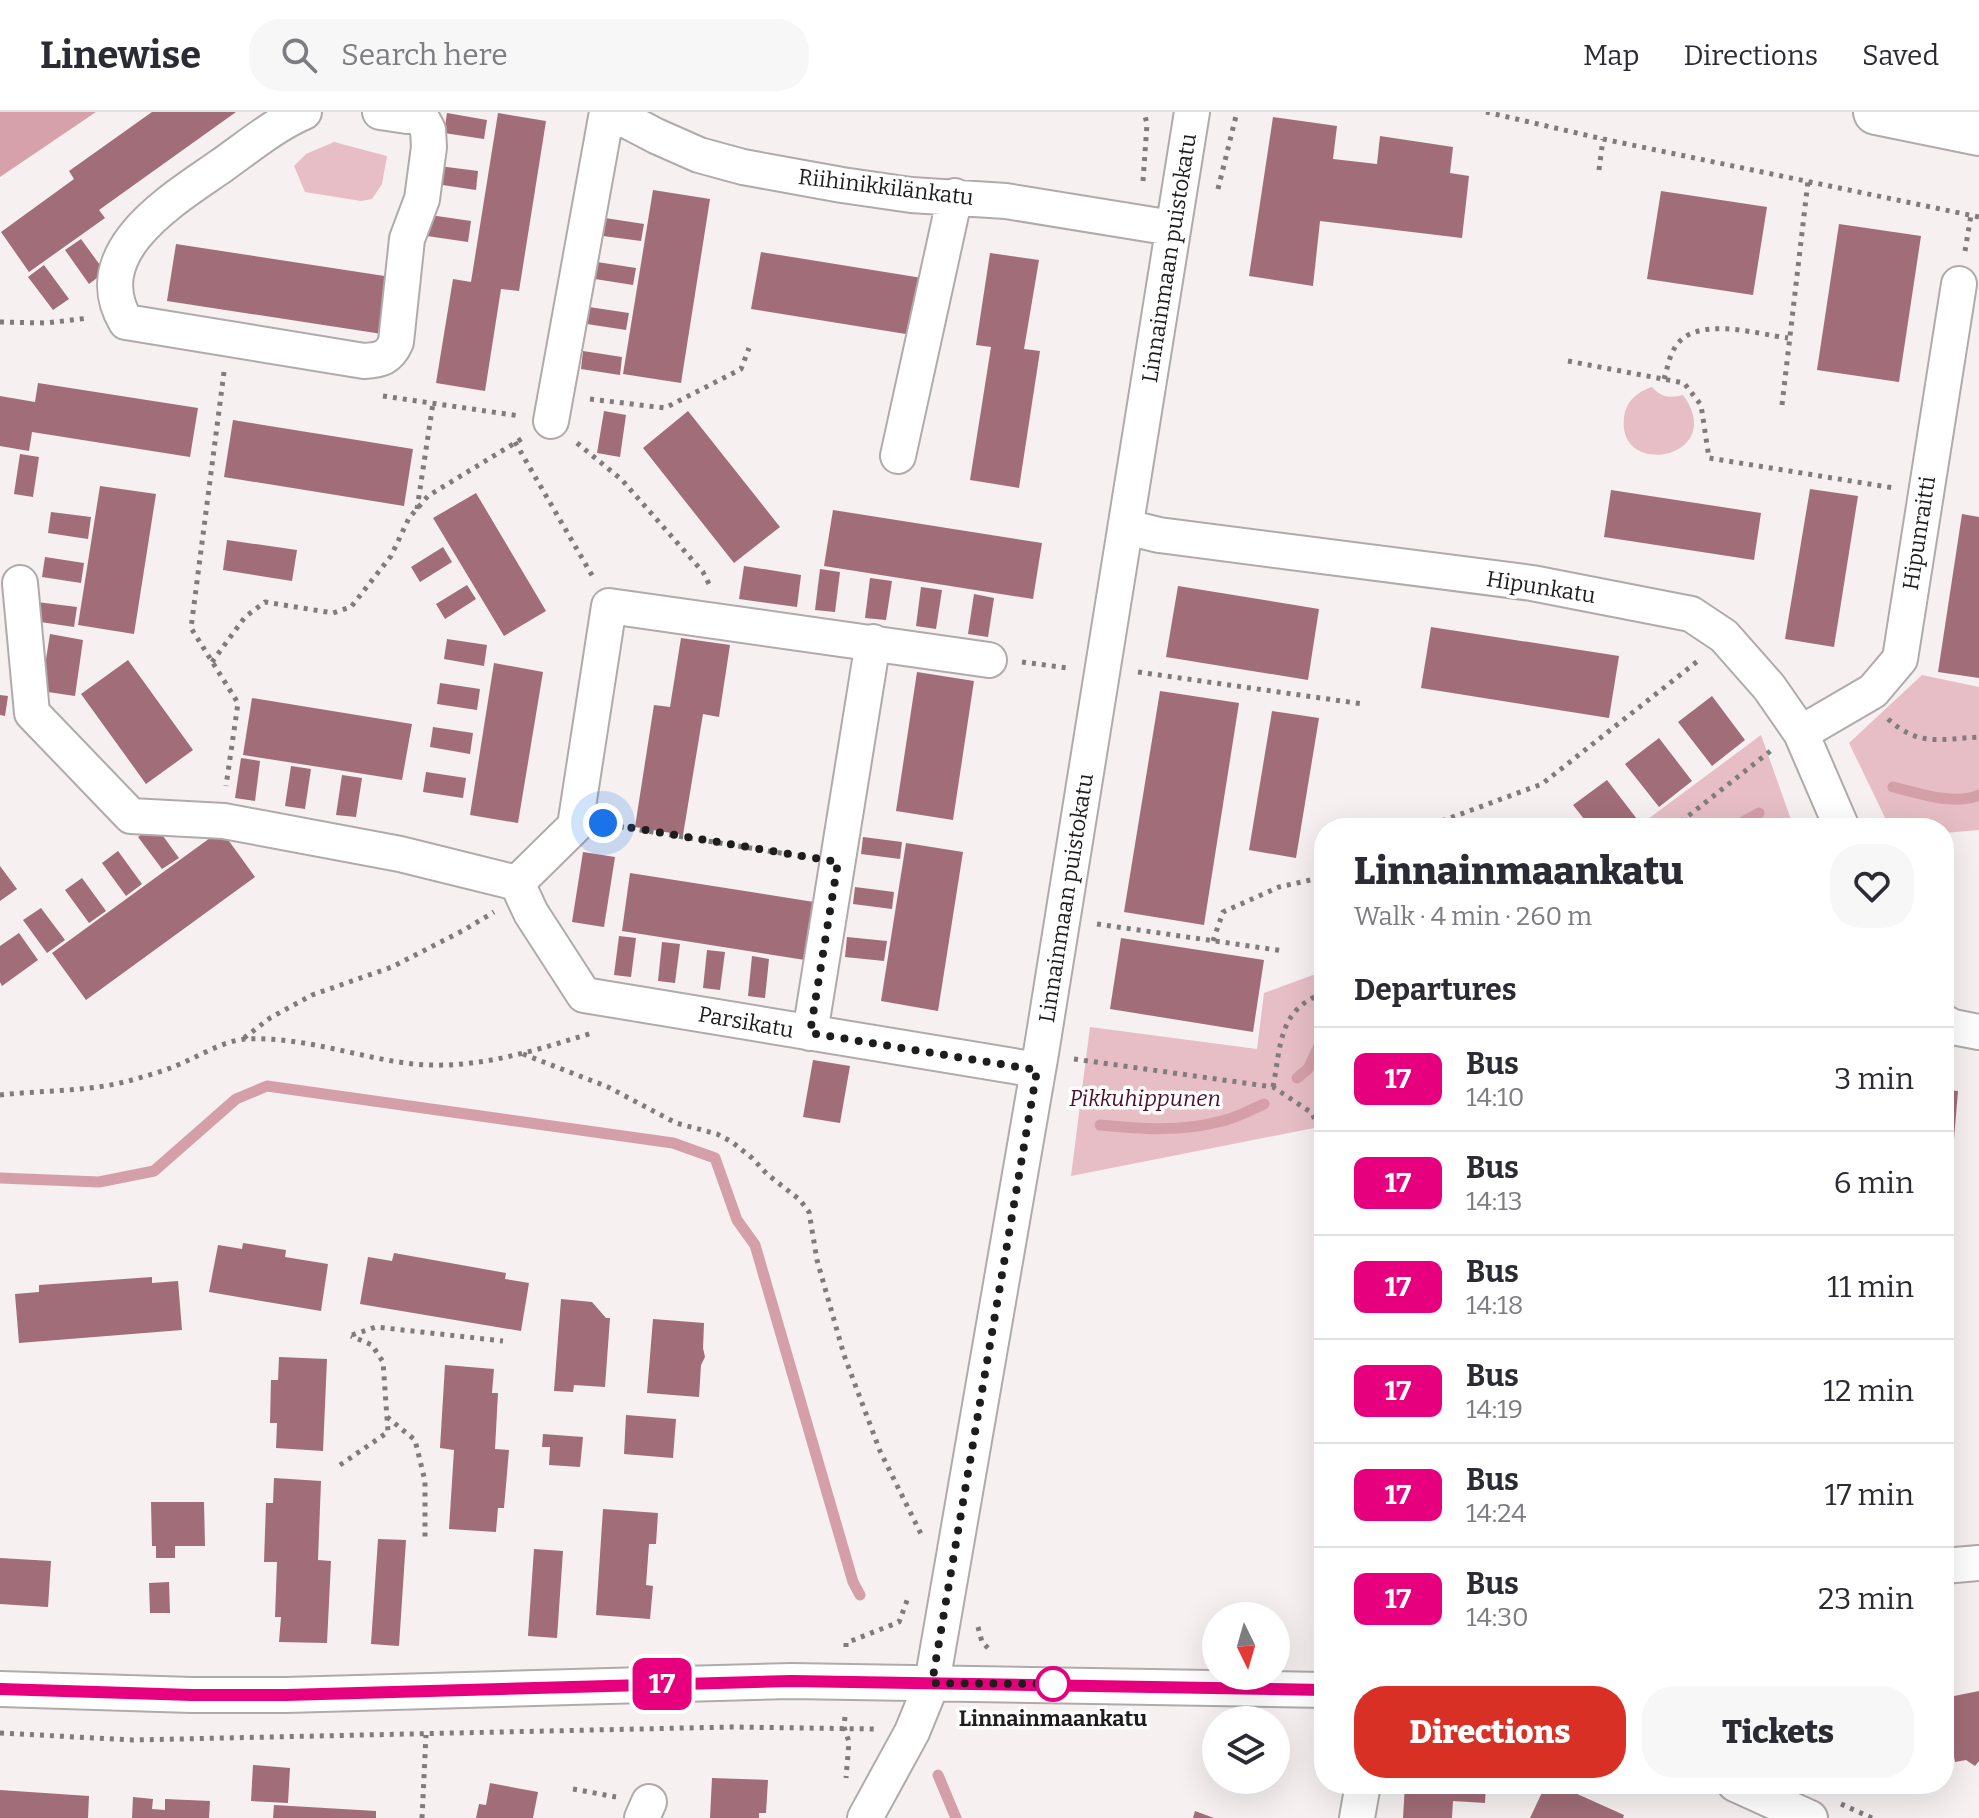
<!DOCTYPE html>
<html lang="en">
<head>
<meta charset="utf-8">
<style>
	body { margin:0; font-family:Bitter,serif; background:#f7f7f7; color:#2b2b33; height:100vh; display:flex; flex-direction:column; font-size:30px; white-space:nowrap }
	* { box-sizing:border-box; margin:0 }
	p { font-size:26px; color:#7c7c81 }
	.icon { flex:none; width:44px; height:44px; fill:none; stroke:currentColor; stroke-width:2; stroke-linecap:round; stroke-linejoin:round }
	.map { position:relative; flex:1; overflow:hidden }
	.details { position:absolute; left:1314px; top:706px; width:640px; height:976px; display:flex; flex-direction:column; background:#fff; border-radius:32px; box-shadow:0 8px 32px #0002 }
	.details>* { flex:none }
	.badge { padding:0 16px; border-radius:12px; font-size:28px; line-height:52px }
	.needle { width:52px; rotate:175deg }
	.buttons { position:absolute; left:1202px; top:1490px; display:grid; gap:16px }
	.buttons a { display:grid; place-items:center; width:88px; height:88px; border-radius:50%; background:#fff; box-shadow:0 8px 32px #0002; font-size:40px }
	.you { position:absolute; width:40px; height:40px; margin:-20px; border:6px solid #fff; border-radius:50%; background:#1a73e8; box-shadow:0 0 0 12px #1a73e833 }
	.map>.badge { position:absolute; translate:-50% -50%; box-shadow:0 0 0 4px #fff }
	h2 { padding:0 40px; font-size:30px; line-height:72px }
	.round { display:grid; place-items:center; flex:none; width:84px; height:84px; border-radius:32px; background:#f7f7f7 }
	.head { display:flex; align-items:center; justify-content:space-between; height:136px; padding:0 40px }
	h1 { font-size:38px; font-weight:800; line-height:60px }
	.action { display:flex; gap:16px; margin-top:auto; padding:16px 40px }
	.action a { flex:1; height:92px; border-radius:32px; background:#d93025; color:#fff; font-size:32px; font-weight:800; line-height:92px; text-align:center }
	.action a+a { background:#f7f7f7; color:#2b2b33 }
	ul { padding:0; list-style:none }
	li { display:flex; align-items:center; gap:24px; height:104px; padding:0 40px; border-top:2px solid #e1e1e2 }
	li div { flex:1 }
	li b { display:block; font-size:30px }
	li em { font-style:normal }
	li .badge { min-width:88px; font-weight:700; text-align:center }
	header { display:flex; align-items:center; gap:48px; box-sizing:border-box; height:112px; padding:0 40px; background:#fff; border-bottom:2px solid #e1e1e2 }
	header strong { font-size:38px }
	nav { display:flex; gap:44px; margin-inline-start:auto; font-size:28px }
	.search { width:560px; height:72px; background:#f7f7f7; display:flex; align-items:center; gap:20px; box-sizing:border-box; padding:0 28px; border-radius:32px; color:#7c7c81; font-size:30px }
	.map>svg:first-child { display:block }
</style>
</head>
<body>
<header>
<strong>Linewise</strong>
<div class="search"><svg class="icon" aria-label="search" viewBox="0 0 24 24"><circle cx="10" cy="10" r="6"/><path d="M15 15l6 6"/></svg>Search here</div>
<nav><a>Map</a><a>Directions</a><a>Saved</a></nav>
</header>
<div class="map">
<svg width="1979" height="1706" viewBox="0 0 1979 1706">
	<rect width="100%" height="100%" fill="#f6f0f1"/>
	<path fill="#e7bec6" d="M334 30 387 44 382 72 372 87 361 89 305 80 294 54 306 42Z
		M1652 275C1662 286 1669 286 1683 283 1729 346 1616 368 1624 305 1626 289 1637 280 1652 275Z
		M1922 563 1979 575V718L1944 721V716H1890L1849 631Z
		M1761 623 1794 716H1636Z
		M1324 859V1014L1071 1064 1090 915 1257 937 1264 881Z"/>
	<path fill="#d7a1ac" d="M0 0H96L0 65Z"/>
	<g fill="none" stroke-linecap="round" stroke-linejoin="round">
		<path stroke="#d59fa9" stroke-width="11" d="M1893 675C1919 681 1954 694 1979 683
			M1732 716 1759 701
			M1297 966 1308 957 1324 923
			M1100 1013C1140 1017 1182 1020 1222 1009 1236 1006 1250 998 1264 992
			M0 1066 99 1070 154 1059 236 987 267 974 673 1031 715 1046 737 1108 755 1133 853 1470 860 1483
			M938 1663 956 1706"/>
	</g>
	<path fill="#a06d78" d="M152 0H236L99 98 105 106 29 160 1 120 74 67 69 59Z
		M447 1 487 8 484 27 444 21Z
		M498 1 546 9 519 179 501 177 485 279 436 271 453 167 471 170Z
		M1273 5 1337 14 1333 47 1377 52 1380 24 1453 35 1450 61 1469 64 1462 126 1320 109 1313 174 1249 164Z
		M439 54 478 59 476 78 436 72Z
		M653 78 710 87 681 271 623 262Z
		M1661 79 1767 95 1753 183 1647 167Z
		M430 103 471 109 468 130 427 124Z
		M605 106 644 112 641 129 603 124Z
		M1839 112 1921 124 1899 270 1817 258Z
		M81 127 105 160 89 172 65 138Z
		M176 132 391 165 382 222 167 189Z
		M761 140 922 166 912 223 751 197Z
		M990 141 1039 148 1024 237 1040 239 1019 376 970 368 991 235 976 233Z
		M597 150 636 156 633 173 595 167Z
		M44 153 69 187 53 198 28 165Z
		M589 195 629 201 626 218 587 212Z
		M583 239 622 245 620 263 581 257Z
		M38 271 198 296 190 345 32 320 29 339 0 334V284L35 290Z
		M604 299 626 303 620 345 597 341Z
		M688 299 780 415 734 451 643 336Z
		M233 308 413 337 404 394 224 365Z
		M20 342 39 345 33 385 14 382Z
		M100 374 156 382 134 522 78 513Z
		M1810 377 1858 384 1834 535 1785 527Z
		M1611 378 1761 401 1754 448 1604 425Z
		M476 381 546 499 504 524 433 406Z
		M833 398 1042 431 1033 487 824 454Z
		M51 400 91 405 88 427 48 421Z
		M1962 402 1979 405V566L1938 560Z
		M227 428 297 438 292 469 223 458Z
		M443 435 452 450 420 470 411 455Z
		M45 445 84 451 81 471 42 465Z
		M744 454 801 463 797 495 739 487Z
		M820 457 840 460 835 500 815 498Z
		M870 466 892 469 886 508 865 506Z
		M467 473 476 487 445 507 436 492Z
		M1178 474 1319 497 1308 568 1166 545Z
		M921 475 942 478 936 517 916 514Z
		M974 482 994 486 988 525 968 522Z
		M37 490 77 495 74 515 34 509Z
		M1431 515 1619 544 1609 606 1421 576Z
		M50 522 83 528 75 584 41 579Z
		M681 526 730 533 719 605 703 602 683 723 635 715 654 593 670 595Z
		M447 527 487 533 484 554 444 547Z
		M128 548 193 638 146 672 81 582Z
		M494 551 543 560 518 711 470 703Z
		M917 560 974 569 953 708 896 699Z
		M440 571 480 577 477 598 437 592Z
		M1160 579 1239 591 1204 813 1124 800Z
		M0 583 8 584 5 604 0 603Z
		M1712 584 1745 628 1712 654 1678 610Z
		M252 586 412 612 402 668 243 643Z
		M1272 599 1319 606 1296 746 1249 738Z
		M433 615 473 621 470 642 430 635Z
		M1659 626 1692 669 1659 695 1625 652Z
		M241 646 260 649 255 689 235 686Z
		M291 654 311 657 305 697 285 694Z
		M426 660 466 666 463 686 423 680Z
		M342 663 362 666 356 705 336 703Z
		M1607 668 1640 711 1634 716H1591L1573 693Z
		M155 713 179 746 162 757 138 725Z
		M221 718 255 765 86 888 52 841Z
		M863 725 902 730 900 747 861 742Z
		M906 731 963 740 938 899 881 889Z
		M118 739 142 772 126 784 102 751Z
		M583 740 615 745 604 815 572 810Z
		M0 754 17 777 0 789Z
		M630 761 814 790 805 848 622 819Z
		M82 766 106 799 89 811 65 778Z
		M855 775 894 780 892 797 853 792Z
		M41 796 65 828 47 841 23 808Z
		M19 821 38 848 2 874 0 870V834Z
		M619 824 636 826 631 865 614 863Z
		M847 825 887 829 884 849 845 845Z
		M1121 826 1264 848 1253 920 1110 897Z
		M662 830 680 832 675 871 658 869Z
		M707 838 725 840 720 878 703 876Z
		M752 844 769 847 765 886 748 884Z
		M813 948 850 954 840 1011 803 1005Z
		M1944 978 1958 979 1954 1027H1944Z
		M243 1131 286 1138 285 1145 328 1152 321 1199 209 1180 218 1133 242 1137Z
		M394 1141 506 1161 505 1167 529 1171 521 1219 360 1192 368 1145 392 1149Z
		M152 1165V1171L178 1169 182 1218 19 1231 15 1182 39 1180V1173Z
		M561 1187 592 1190 606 1206H610L605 1275 574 1273 573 1280 554 1279Z
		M653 1207 704 1211 703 1236 705 1245 701 1253 699 1285 647 1281Z
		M279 1245 327 1247 323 1339 276 1336 277 1311H270L271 1268H278Z
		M445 1253 494 1257 492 1281H498L495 1337 509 1338 504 1396H498L496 1420 449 1417 454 1338 440 1336Z
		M626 1303 676 1307 673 1346 624 1342Z
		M543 1322 583 1325 580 1355 549 1353 550 1335H542Z
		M274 1366 321 1369 318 1448 331 1449 327 1531 279 1530 281 1505H275L277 1450H264L266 1391H273Z
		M151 1390H204L205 1434H175V1446H156V1434H152Z
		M603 1397 658 1401 656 1432H649L646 1473 653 1474 650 1507 596 1503Z
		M378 1427 406 1428 399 1534 371 1532Z
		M534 1437 563 1439 557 1526 528 1524Z
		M0 1446 51 1449 48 1495 0 1492Z
		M169 1470 170 1501H150L149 1471Z
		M1979 1579V1649L1975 1654 1966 1648 1955 1650 1953 1639 1944 1641V1586Z
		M253 1653 290 1656 288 1691 251 1689Z
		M712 1666 768 1668 766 1701H759V1706H710Z
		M490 1671 538 1680 533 1706H476L479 1692 486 1693Z
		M1405 1672H1486L1485 1691 1453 1689 1452 1706H1403Z
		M1546 1672H1555L1624 1703 1623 1706H1530Z
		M0 1678 89 1684 88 1706H0Z
		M133 1685 153 1687 152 1697 165 1698V1687L210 1689 209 1706H132Z
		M274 1693 376 1699V1706H273Z
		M1195 1699 1214 1706H1193Z"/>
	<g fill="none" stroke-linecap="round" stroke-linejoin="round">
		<defs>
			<path id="minor" d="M304 0C274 13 248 35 221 54 174 87 84 139 126 210L364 249C381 248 389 246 396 230L407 127 422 87 429 35 428 18 419 1
				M380 0 407 4 420 0
				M610 0 656 24 699 43 743 55 842 73 911 83 1006 89 1172 116
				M551 309 607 0
				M898 344 955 84
				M1126 415 1159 423 1532 471 1691 502 1724 524 1769 575 1801 621 1842 716
				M20 471 32 601 131 704 224 709 400 742 517 771
				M1801 621 1873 579 1900 547 1959 172
				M517 771 575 714 609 494 989 548
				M517 771 531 801 584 883 1037 958
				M1944 910 1953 915 1979 920
				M810 921 873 530
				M1944 1454 1979 1451
				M0 1577 192 1583H286L791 1569 1324 1578
				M1735 1672 1810 1706
				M642 1706 649 1690
				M865 1706 912 1620 932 1571 1041 941 1192 0
				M1357 1706 1363 1672"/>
			<path id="major" d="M1876 0 1979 21"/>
		</defs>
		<use href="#minor" stroke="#b0aaab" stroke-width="38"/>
		<use href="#major" stroke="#b0aaab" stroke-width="48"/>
		<path stroke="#807c7d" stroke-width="5" stroke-dasharray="4 6" stroke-linecap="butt" d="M1486 0 1603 27 1979 105
			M1599 58 1603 27
			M1143 69 1147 12 1144 0
			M1218 77 1237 0
			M1965 139 1971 103
			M0 210 46 211 89 206
			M1568 249 1684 271 1701 293 1709 346 1894 376
			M224 260 191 516 238 591 226 674
			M1664 267C1667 258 1669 245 1674 237 1693 202 1756 222 1788 226
			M383 284 520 304
			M590 287 665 296 741 257 749 236
			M1782 293 1808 69
			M515 330 593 465
			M577 331 622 368 703 460 709 472
			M417 397 433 291
			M212 550 245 505 265 490 333 501 351 495 391 444 409 406 428 384 523 326
			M1022 550 1068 556
			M1138 560 1363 592
			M1888 607C1919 635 1940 627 1979 625
			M610 713 805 745
			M1423 716 1542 672 1699 548
			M1673 716 1773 637
			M1097 812 1284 839
			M1213 829 1223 800 1279 775 1324 765
			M244 926 270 906 312 883 392 855 464 818 494 800
			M523 942 608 975 676 1011 717 1022 732 1030 752 1046 767 1062 800 1088 809 1100 817 1148 844 1243 880 1339 921 1422
			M1074 947 1273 975 1312 1001 1324 1029
			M1273 975C1281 934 1278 897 1324 881
			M0 983C43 978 90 980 132 968 146 964 160 960 173 955 194 947 224 928 246 927 303 924 358 946 414 952 476 958 533 939 592 921
			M352 1223 376 1215 503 1229
			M387 1305 415 1328 425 1369V1426
			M340 1353 388 1320 383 1250 372 1233 351 1224
			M978 1515 982 1530 989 1537
			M846 1535V1531L899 1510 908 1486
			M845 1605 844 1615 849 1630 846 1666
			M0 1621 133 1628 731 1615 875 1617
			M573 1677 616 1685
			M1841 1692 1872 1706
			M422 1706 426 1623"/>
		<use href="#minor" stroke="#fff" stroke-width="34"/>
		<use href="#major" stroke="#fff" stroke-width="44"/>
	</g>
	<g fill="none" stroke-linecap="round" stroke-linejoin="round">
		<defs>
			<path id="line" d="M0 1577 192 1583H286L791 1569 1324 1578"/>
		</defs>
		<use href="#line" stroke="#fff" stroke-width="18"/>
		<use href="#line" stroke="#e6007e" stroke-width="12"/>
		<path stroke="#1e1c1d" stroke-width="8" stroke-dasharray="0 14.4" d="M603 711 838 750 810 921 1037 958 932 1571 1053 1572"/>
	</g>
	<circle fill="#fff" stroke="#e6007e" stroke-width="4" cx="1053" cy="1572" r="16"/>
	<g text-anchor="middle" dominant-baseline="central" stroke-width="7" stroke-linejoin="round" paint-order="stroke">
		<g font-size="22" fill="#1e1c1d" stroke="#fff">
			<text transform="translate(886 75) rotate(7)">Riihinikkilänkatu</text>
			<text transform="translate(1169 146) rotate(-81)">Linnainmaan puistokatu</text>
			<text transform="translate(1919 421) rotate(-81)">Hipunraitti</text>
			<text transform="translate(1541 475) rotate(9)">Hipunkatu</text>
			<text transform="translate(1066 786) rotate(-81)">Linnainmaan puistokatu</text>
			<text transform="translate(746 910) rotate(10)">Parsikatu</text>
		</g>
		<g font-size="22" font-style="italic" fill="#501025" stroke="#fff">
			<text x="1145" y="986">Pikkuhippunen</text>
		</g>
		<g font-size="22" font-weight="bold" fill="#1e1c1d" stroke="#fff">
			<text x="1053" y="1606">Linnainmaankatu</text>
		</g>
	</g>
</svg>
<div class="buttons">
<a><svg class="needle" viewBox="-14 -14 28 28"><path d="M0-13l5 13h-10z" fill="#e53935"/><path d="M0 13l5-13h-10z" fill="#7c7c81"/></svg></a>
<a><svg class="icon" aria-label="layers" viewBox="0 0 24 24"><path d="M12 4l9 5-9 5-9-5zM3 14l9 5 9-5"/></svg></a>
</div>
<div class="you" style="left:603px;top:711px"></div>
<b class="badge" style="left:662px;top:1572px;background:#e6007e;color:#fff">17</b>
<section class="details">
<div class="head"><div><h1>Linnainmaankatu</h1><p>Walk · 4 min · 260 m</p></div><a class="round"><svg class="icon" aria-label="heart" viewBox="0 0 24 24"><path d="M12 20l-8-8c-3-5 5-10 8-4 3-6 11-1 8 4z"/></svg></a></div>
<h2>Departures</h2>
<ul>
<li><span class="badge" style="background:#e6007e;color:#fff">17</span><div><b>Bus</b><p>14:10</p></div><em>3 min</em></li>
<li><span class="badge" style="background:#e6007e;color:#fff">17</span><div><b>Bus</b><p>14:13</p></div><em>6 min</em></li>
<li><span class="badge" style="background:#e6007e;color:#fff">17</span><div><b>Bus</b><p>14:18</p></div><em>11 min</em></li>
<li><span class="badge" style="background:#e6007e;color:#fff">17</span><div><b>Bus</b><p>14:19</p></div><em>12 min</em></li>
<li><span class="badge" style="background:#e6007e;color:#fff">17</span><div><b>Bus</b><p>14:24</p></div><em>17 min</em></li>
<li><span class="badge" style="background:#e6007e;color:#fff">17</span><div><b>Bus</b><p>14:30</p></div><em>23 min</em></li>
</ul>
<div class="action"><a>Directions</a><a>Tickets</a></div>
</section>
</div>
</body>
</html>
